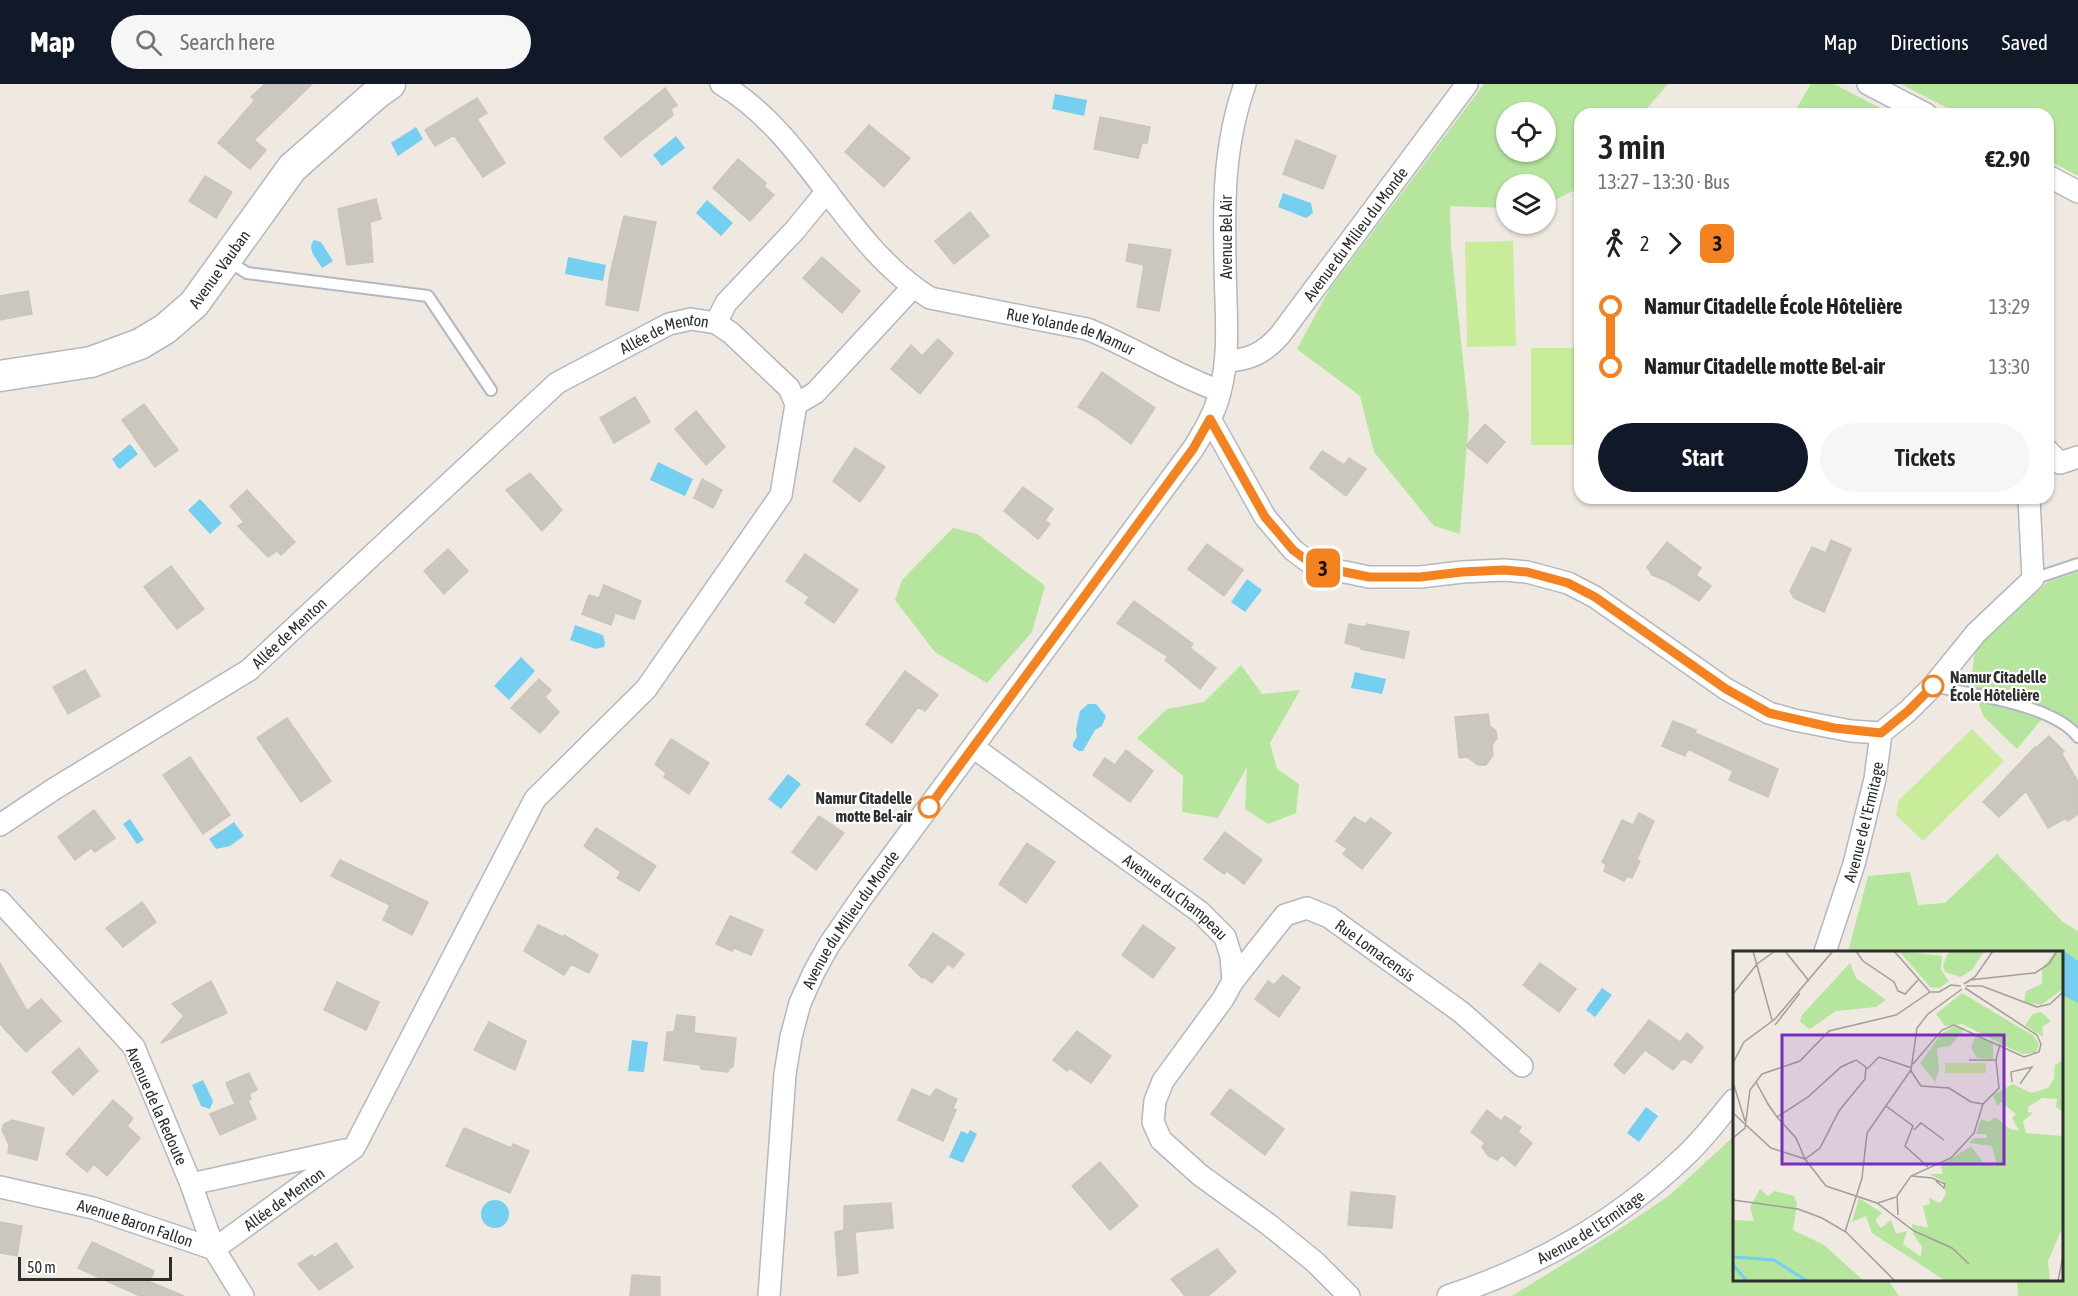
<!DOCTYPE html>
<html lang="en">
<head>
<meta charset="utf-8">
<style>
	body { margin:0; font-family:"Asap Condensed",sans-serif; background:#f6f6f6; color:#202124; height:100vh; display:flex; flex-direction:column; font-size:22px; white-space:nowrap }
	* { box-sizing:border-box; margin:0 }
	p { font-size:20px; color:#757577 }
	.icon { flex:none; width:33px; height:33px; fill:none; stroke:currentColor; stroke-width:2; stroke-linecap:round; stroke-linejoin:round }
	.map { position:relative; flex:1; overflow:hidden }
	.sheet { position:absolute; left:1574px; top:24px; width:480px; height:396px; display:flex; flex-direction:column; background:#fff; border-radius:18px; box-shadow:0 2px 4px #0004 }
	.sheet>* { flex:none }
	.badge { padding:0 12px; border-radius:9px; font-size:21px; line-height:39px }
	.controls { position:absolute; left:1496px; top:18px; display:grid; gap:12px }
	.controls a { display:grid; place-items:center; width:60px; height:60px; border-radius:50%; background:#fff; box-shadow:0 2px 4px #0004; font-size:30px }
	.scale { position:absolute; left:18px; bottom:15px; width:154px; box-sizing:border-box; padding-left:6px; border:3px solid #2e2e2e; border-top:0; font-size:16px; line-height:21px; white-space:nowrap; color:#2e2e2e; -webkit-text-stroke:4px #fff; paint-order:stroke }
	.map>.badge { position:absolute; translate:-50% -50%; box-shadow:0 0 0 3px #fff }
	.legs { display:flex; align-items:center; gap:9px; height:66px; padding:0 24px; font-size:20px }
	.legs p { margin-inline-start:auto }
	.overview { display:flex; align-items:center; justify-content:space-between; height:102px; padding:0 24px }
	h1 { font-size:33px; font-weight:600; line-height:45px }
	.primary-button { display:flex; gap:12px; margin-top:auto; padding:12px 24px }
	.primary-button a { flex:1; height:69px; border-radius:36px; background:#111827; color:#fff; font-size:24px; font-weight:600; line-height:69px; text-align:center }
	.primary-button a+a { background:#f6f6f6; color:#202124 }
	ul { padding:0 24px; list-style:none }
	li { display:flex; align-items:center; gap:21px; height:60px; font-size:22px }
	li i { display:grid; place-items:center; width:9px; height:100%; margin:0 8px; background:currentColor }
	li i::after { content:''; width:15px; height:15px; margin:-8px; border:4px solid; border-radius:50%; background:#fff }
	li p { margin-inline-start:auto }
	li:first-child i { background:linear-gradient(#0000 50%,currentColor 0) }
	li:last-child i { background:linear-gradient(currentColor 50%,#0000 0) }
	header { display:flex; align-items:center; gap:36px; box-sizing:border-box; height:84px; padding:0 30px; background:#111827; color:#fff }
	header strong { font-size:28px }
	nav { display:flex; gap:33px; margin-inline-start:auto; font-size:21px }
	.search { width:420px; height:54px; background:#f6f6f6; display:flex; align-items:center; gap:15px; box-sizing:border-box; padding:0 21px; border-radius:33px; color:#757577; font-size:22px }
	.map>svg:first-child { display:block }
</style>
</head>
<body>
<header>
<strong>Map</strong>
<div class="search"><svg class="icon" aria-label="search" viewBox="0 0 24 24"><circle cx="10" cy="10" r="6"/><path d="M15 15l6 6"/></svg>Search here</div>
<nav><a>Map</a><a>Directions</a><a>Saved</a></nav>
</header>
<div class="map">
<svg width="2078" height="1212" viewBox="0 0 2078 1212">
	<rect width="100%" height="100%" fill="#efe9e1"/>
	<path fill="#b6e59e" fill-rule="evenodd" d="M1484 0H1668L1642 30H1580V101L1577 105 1545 121V100H1506V124L1450 122 1451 162 1469 333 1460 450 1434 442 1374 368 1360 312 1297 265 1329 206ZM1506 28H1545V68H1506Z
		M1811 0H1834L1892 30H1793Z
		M1901 0H2078V92L2048 76V30H1959Z
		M953 444 977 450 1045 502 1032 548 987 599 935 568 895 516 902 496Z
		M2078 488V645L2051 624 2017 665 1984 633 1971 601 1975 563 2048 498Z
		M1241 581 1262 610 1300 606 1270 659 1277 685 1299 700 1296 729 1268 740 1245 725 1247 683 1218 734 1182 728 1183 692 1137 654 1167 625 1204 618Z
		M1997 770 2063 838 2078 847V1212H2018L2017 1196H2062V868H1848L1868 792 1910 788 1918 821 1945 819Z
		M1734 1052V1196H1888L1899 1212H1512L1618 1146 1670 1111Z"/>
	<path fill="#c9ec9a" d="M1513 157 1516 262 1467 263 1465 158Z
		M1531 264H1579V361H1531Z
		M1972 645 2004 677 1923 757 1896 731 1899 716Z"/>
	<path fill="#75cff0" d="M1055 10 1087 16 1084 32 1052 25Z
		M416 43 423 55 398 72 391 59Z
		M676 52 685 64 662 82 653 71Z
		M1283 109 1311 119 1313 129 1306 134 1278 123Z
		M707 116 733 139 721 152 696 129Z
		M314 156 321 158 333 177 322 184C317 175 306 165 314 156Z
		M568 173 606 181 603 197 565 190Z
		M130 360 138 370 120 385 118 384 112 375Z
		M658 378 693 395 685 412 650 396Z
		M200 415 222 439 210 450 188 426Z
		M1247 495 1262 506 1245 528 1231 518Z
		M575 541 603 551 605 559 604 563 596 565 570 556Z
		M521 573 535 587 509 616 494 602Z
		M1355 588 1386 595 1382 610 1351 604Z
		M1088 620H1096L1106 632 1102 642 1095 646 1083 667H1079L1073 663V659L1077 653 1076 645 1080 627Z
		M788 690 801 700 781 725 768 715Z
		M130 735 144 756 137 760 123 740Z
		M234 738 244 752 230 762 216 765 209 755Z
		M2049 867H2064L2078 877V919L2062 911V868H2047Z
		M1602 904 1612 911 1595 933 1586 926Z
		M632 956 648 958 644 988 628 987Z
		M203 996 213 1017 210 1025 201 1022 192 1001Z
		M1646 1023 1658 1032 1639 1058 1627 1049Z
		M970 1046 977 1050 963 1079 949 1073 961 1047 968 1050Z
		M481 1130a14 14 0 1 1 28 0a14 14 0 1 1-28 0Z"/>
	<path fill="#cbc7bf" stroke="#cbc5ba" stroke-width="1.5" d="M265 0H312L254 56 266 66 250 85 218 59 255 16 251 13Z
		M665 4 677 21 671 25 673 31 621 73 604 54Z
		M477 14 487 29 477 35 505 79 483 93 454 51 435 62 425 46Z
		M1100 33 1150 43 1147 59H1142L1138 74 1094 65Z
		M869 41 910 74 884 103 845 68Z
		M1296 56 1336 72 1323 105 1283 90Z
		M738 75 766 99 764 102 774 111 750 137 713 104Z
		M205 92 232 108 216 134 189 117Z
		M376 115 381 135 370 138 373 178 347 181 338 125Z
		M970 128 989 152 954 180 935 157Z
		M624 132 656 138 638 227 606 221 610 190Z
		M1129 160 1171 166 1159 227 1137 223 1144 181 1126 177Z
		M822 173 860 207 842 229 803 194Z
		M28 207 32 230 0 236V212Z
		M938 255 953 269 920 310 891 285 911 261 922 272Z
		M1102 288 1155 324 1131 360 1098 335 1078 323Z
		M635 313 650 338 614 359 600 334Z
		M144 320 178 366 155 383 122 336Z
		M696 327 725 363 706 381 675 345Z
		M1485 340 1505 358 1487 379 1466 362Z
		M855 364 885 383 860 418 833 397Z
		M1322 367 1344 381 1349 374 1366 385 1346 412 1310 384Z
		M530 389 562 426 542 447 506 406Z
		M702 395 722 406 713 424 694 414Z
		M1023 403 1053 425 1045 436 1050 440 1038 455 1004 427Z
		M247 406 295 458 281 471 277 467 268 473 238 442 244 438 230 422Z
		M1831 456 1851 465 1824 528 1794 514 1790 507 1812 463 1826 469Z
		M1667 458 1701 484 1696 491 1711 502 1699 517 1667 497 1652 491 1647 483Z
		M1207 460 1243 486 1224 512 1188 485Z
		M448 465 468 487 444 510 424 487Z
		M805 470 858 506 834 539 805 519 809 513 786 497Z
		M171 482 204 525 177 545 144 503Z
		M604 501 641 517 634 535 615 529 611 541 582 530 589 511 599 514Z
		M1134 517 1193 560 1190 564 1216 584 1200 605 1165 576 1168 573 1117 539Z
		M1349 540 1365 543 1367 540 1409 548 1404 574 1361 565 1360 563 1345 559Z
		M85 586 100 612 68 630 53 603Z
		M905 587 938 611 925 627 918 623 892 659 866 640Z
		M539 595 551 606 545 613 559 628 540 649 511 624Z
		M1488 630 1490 642 1496 647 1497 654 1492 661 1493 671 1486 681H1478L1467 673 1459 674 1455 633Z
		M287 634 331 697 301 718 257 654Z
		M1673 637 1696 646 1695 649 1778 685 1768 713 1729 696 1733 687 1688 665 1685 672 1662 662Z
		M2049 652 2064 667 2062 670 2078 698V730L2068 737 2066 734 2048 744 2026 707 1999 733 1983 718 2035 663H2037Z
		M671 655 709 679 689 710 664 693 666 689 655 680Z
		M1126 666 1153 687 1130 718 1093 691 1105 674 1115 681Z
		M190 673 230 731 203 750 163 691Z
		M94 726 115 754 95 768 91 764 75 776 58 753Z
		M1639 729 1654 737 1637 775 1640 777 1632 794 1627 792 1624 797 1604 787 1606 781 1602 778 1622 736 1633 741Z
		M819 732 844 749 816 786 792 768Z
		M1354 733 1365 740 1371 734 1391 749 1362 785 1343 770 1347 765 1336 757Z
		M596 744 656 782 639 807 617 794 621 788 584 762Z
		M1225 748 1262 776 1244 800 1227 787 1224 790 1204 775Z
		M1027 759 1055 778 1026 819 999 800Z
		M340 776 428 818 412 851 383 836 390 821 331 792Z
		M142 818 156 838 123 863 106 844Z
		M730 832 763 846 751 871 734 864 732 867 716 860Z
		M538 841 563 853 564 851 598 871 589 889 571 880 564 891 524 867Z
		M1143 841 1175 864 1153 894 1122 871Z
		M933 849 964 870 953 884 948 880 932 899 924 893 922 894 909 881Z
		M0 879 27 927 41 915 61 937 26 968 0 940Z
		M1540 879 1576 905 1559 928 1523 901Z
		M1283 891 1300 904 1279 933 1255 915 1268 897 1274 901Z
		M211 897 227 929 161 959 184 932 172 920Z
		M337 898 379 918 366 946 324 926Z
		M677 931 695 933 694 949 736 954 733 983 730 984 728 988 701 985 700 981 664 976 667 948H674Z
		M1649 936 1680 958 1687 949 1703 963 1691 979 1683 974 1673 986 1645 966 1624 990 1614 981Z
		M489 938 526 957 515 986 474 966Z
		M1077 947 1111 972 1091 999 1069 984 1067 987 1053 976Z
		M79 964 98 987 73 1011 52 988Z
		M249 989 257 1006 249 1010 251 1015 248 1016 256 1035 220 1051 210 1030 235 1020 226 999Z
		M912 1005 930 1013 936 1005 957 1015 953 1024 956 1026 943 1057 898 1036Z
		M1230 1005 1284 1045 1265 1071 1211 1030Z
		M113 1016 133 1034 127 1042 140 1054 107 1092 94 1080 87 1088 66 1070Z
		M1487 1026 1501 1037 1505 1032 1521 1043 1518 1048 1532 1059 1515 1082 1502 1071 1497 1076 1488 1072 1482 1063 1485 1059 1471 1048Z
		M12 1036 44 1044 37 1076 8 1069 9 1061 2 1046 4 1040Z
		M464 1044 511 1064 513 1060 529 1067 510 1109 446 1082Z
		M1100 1078 1138 1122 1110 1146 1072 1102Z
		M1351 1108 1395 1112 1392 1144 1348 1141Z
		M891 1119 893 1144 855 1148 858 1189 838 1192 835 1148 844 1146V1122Z
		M0 1138 22 1142 17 1172 0 1169Z
		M92 1158 154 1187 150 1198 184 1212H140L78 1184Z
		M336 1159 353 1183 319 1206 298 1180 312 1171 314 1174Z
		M1217 1165 1236 1188 1208 1212H1185L1171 1195Z
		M632 1191 660 1193V1212H630Z"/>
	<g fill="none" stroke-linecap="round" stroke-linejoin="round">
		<defs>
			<path id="lane" d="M228 177 247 189 428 212 491 306
				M2033 495 2078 480
				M1933 602C1970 610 2055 621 2078 653"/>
			<g id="street">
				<path id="s1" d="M721 0C809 52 843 160 930 214L1087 245C1133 263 1174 291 1220 307"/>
				<path d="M1868 0 1926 30"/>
				<path d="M2048 92 2078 108"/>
				<path d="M716 239 726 219 795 146 827 107"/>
				<path id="s2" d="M1226 277C1250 276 1264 269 1280 251L1467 0"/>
				<path d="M796 320 815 309 913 203"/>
				<path d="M1210 335 1265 433 1293 466 1309 478 1325 484 1369 493H1420L1462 488 1504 486 1527 488 1568 499 1595 513 1726 605 1769 629 1794 636 1851 647 1881 649"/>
				<path d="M2048 367 2060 379 2078 373"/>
				<path id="s3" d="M973 663 1200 828 1225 853 1231 872 1233 897 1223 915 1163 997 1155 1017 1153 1038 1161 1056 1200 1091 1268 1140 1315 1178 1349 1212"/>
				<path id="s4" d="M0 741 54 705 249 586 557 299 669 240 691 235 716 239 731 249 789 304 796 320 781 411 646 605 535 715 354 1064 214 1165 191 1100 134 963 0 817"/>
				<path id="s5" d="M1825 868 1854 780 1875 695 1881 649 1908 627 1933 602 1976 549 2033 495 2029 414"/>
				<path id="s6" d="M1233 897 1285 831 1307 824 1329 833 1461 928 1522 982"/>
				<path d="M191 1100 345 1066"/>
				<path id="s7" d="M0 1103 93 1124 214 1165 243 1212"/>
				<path id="s8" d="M769 1212 785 990 791 953 800 919 814 888 829 861 862 813 1193 365C1204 347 1215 329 1220 308 1228 278 1227 247 1226 217 1225 184 1224 150 1225 117 1226 77 1232 37 1245 0"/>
				<path id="s9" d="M1448 1212C1538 1182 1614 1139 1683 1074 1702 1057 1718 1035 1734 1016"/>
			</g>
			<g id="secondary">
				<path id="s10" d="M0 292 91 278 140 260 165 245 194 220 292 84 376 10 390 0"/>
			</g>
		</defs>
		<use href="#lane" stroke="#b4b7c1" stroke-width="14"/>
		<use href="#street" stroke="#b4b7c1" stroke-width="24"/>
		<use href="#secondary" stroke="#b4b7c1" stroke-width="33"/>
		<use href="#lane" stroke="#fff" stroke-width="10"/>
		<use href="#street" stroke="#fff" stroke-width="21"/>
		<use href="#secondary" stroke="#fff" stroke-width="30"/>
	</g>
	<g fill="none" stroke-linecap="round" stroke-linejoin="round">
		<defs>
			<path id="line-1" d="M929 723 1193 365 1210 335 1265 433 1293 466 1309 478 1325 484 1369 493H1420L1462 488 1504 486 1527 488 1568 499 1595 513 1726 605 1769 629 1834 644 1881 649 1908 627 1933 602"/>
		</defs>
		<use href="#line-1" stroke="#fff" stroke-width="14"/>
		<use href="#line-1" stroke="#f58220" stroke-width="9"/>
	</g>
	<g fill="#fff" stroke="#f58220" stroke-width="3">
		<circle cx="1933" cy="602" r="10"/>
		<circle cx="929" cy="723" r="10"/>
	</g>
	<g text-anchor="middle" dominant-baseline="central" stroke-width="4.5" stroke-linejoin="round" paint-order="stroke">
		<g font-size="16" fill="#2e2e2e" stroke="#fff">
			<text stroke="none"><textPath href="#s2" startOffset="188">Avenue du Milieu du Monde</textPath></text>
			<text transform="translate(1226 153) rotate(-90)">Avenue Bel Air</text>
			<text stroke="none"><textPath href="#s10" startOffset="255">Avenue Vauban</textPath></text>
			<text stroke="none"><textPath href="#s1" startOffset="446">Rue Yolande de Namur</textPath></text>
			<text stroke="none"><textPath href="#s4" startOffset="834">Allée de Menton</textPath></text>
			<text stroke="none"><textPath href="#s4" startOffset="348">Allée de Menton</textPath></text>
			<text stroke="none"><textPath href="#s5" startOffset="136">Avenue de l'Ermitage</textPath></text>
			<text stroke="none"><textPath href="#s3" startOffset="252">Avenue du Champeau</textPath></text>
			<text stroke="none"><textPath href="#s8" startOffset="393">Avenue du Milieu du Monde</textPath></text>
			<text stroke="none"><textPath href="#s6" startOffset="188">Rue Lomacensis</textPath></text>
			<text transform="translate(157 1022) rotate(66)">Avenue de la Redoute</text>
			<text transform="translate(284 1115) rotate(-36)">Allée de Menton</text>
			<text stroke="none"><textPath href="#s7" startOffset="140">Avenue Baron Fallon</textPath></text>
			<text stroke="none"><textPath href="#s9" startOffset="159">Avenue de l'Ermitage</textPath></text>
		</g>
		<g font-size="16" font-weight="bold" fill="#2e2e2e" stroke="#fff" text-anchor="start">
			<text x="1950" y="593">Namur Citadelle<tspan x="1950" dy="18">École Hôtelière</tspan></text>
			<text x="912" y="714" text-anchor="end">Namur Citadelle<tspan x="912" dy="18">motte Bel-air</tspan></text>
		</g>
	</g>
	<g transform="translate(1733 867)">
		<rect width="330" height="330" fill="#efe9e1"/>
		<path d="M166 0 209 5 208 19 216 30 207 37 197 36ZM216 0H251L239 19 227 26 212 21 210 14ZM323 0H330V38L308 54 291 51 293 40 309 33V17ZM117 12 123 27 153 49 143 56 103 60 77 78 67 71 69 64ZM229 42 301 85 306 93 303 102 289 103 229 73 212 75 203 63ZM308 61 318 70 309 76 310 86 292 74 300 63ZM222 75 232 77 217 95 204 97 206 119 202 131 187 112 208 83ZM243 83 260 92V108L244 107 238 97ZM330 109V161L323 156 324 148 309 147 295 156V161L300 162 290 170 293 182 330 185V275L315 310 317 330 211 329 139 282 133 265 119 271 126 247 149 262 142 269 148 277 158 269 163 283 174 280 170 293 188 306 189 296 180 283 179 273 195 277 190 255 197 253 196 247 207 252 213 243 210 230 196 223H210L208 214 238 195 252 214 264 215 259 195 236 192 241 187H254L253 183H243L248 168 256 171 262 166 277 178 286 180 279 167 283 163 268 151 264 155 260 144 280 133 298 142 315 137 321 128 322 114ZM27 238 35 245 42 240 61 245 64 253 60 279 91 294 131 330H0V269L21 270 17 256Z" fill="#b6e59e"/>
		<path d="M212 112H253V122H212Z" fill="#c9ec9a"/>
		<path fill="none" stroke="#75cff0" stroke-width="3" d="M0 306 41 309 74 330M0 314 14 330"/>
		<path fill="none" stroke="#a29e99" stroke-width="1.5" d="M20 0 39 69M52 0 76 30M123 0 130 10 161 31 165 40 172 43 185 29M161 0 197 41H206L218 34 228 35M236 29 302 22 316 13 324 0M231 33 242 26 260 0M233 35H249L304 56 317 53 330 41M0 43 24 13 42 0M42 74 67 42M236 109H263M0 112 11 91 42 68 100 0M180 113 209 79 221 74 291 106 306 101 308 93 304 84 232 37M134 118 146 106 179 117M178 120 188 135 216 137 238 151 250 153M0 131 12 170M23 131 35 153 44 166 63 187 72 208 87 197 106 160 132 128 133 116 123 109 108 116 75 146 44 166M279 131 278 121 299 116 287 133M153 155 180 175 172 195 195 216M0 162 38 197 72 208 93 235 144 252 181 280 219 297 236 313M181 179 188 172 211 189M0 187 12 177 17 139 29 123 67 110 96 80 163 64 197 41M179 225 199 227 212 233 211 237 203 230M0 249 65 258 89 267 113 281 162 330M145 252 163 246M165 264 164 245 178 225 218 207 241 182 250 153 266 137 263 109 267 93M112 281 129 227 134 182 178 119 184 77 195 63 229 38M325 330 330 305"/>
		<path fill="#7b2cbf" fill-opacity="0.15" stroke="#7b2cbf" stroke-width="3" d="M49 84H271V213H49Z"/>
		<rect width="330" height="330" fill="none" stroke="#2e2e2e" stroke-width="3"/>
	</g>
</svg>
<div class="controls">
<a><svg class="icon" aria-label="locate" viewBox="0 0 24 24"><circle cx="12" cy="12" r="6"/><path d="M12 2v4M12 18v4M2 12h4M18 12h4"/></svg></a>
<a><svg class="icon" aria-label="layers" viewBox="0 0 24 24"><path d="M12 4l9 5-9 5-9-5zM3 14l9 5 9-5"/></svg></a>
</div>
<div class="scale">50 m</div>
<b class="badge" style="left:1323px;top:484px;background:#f58220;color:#111">3</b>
<section class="sheet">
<div class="overview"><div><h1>3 min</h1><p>13:27 – 13:30 · Bus</p></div><b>€2.90</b></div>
<div class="legs"><svg class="icon" aria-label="walk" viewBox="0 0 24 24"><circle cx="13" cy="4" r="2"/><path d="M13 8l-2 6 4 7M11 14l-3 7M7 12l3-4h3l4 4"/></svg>2<svg class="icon" aria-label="forward" viewBox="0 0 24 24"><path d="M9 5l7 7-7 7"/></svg><b class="badge" style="background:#f58220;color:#111">3</b></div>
<ul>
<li><i style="color:#f58220"></i><b>Namur Citadelle École Hôtelière</b><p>13:29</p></li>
<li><i style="color:#f58220"></i><b>Namur Citadelle motte Bel-air</b><p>13:30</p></li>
</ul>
<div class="primary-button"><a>Start</a><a>Tickets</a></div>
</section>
</div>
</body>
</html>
